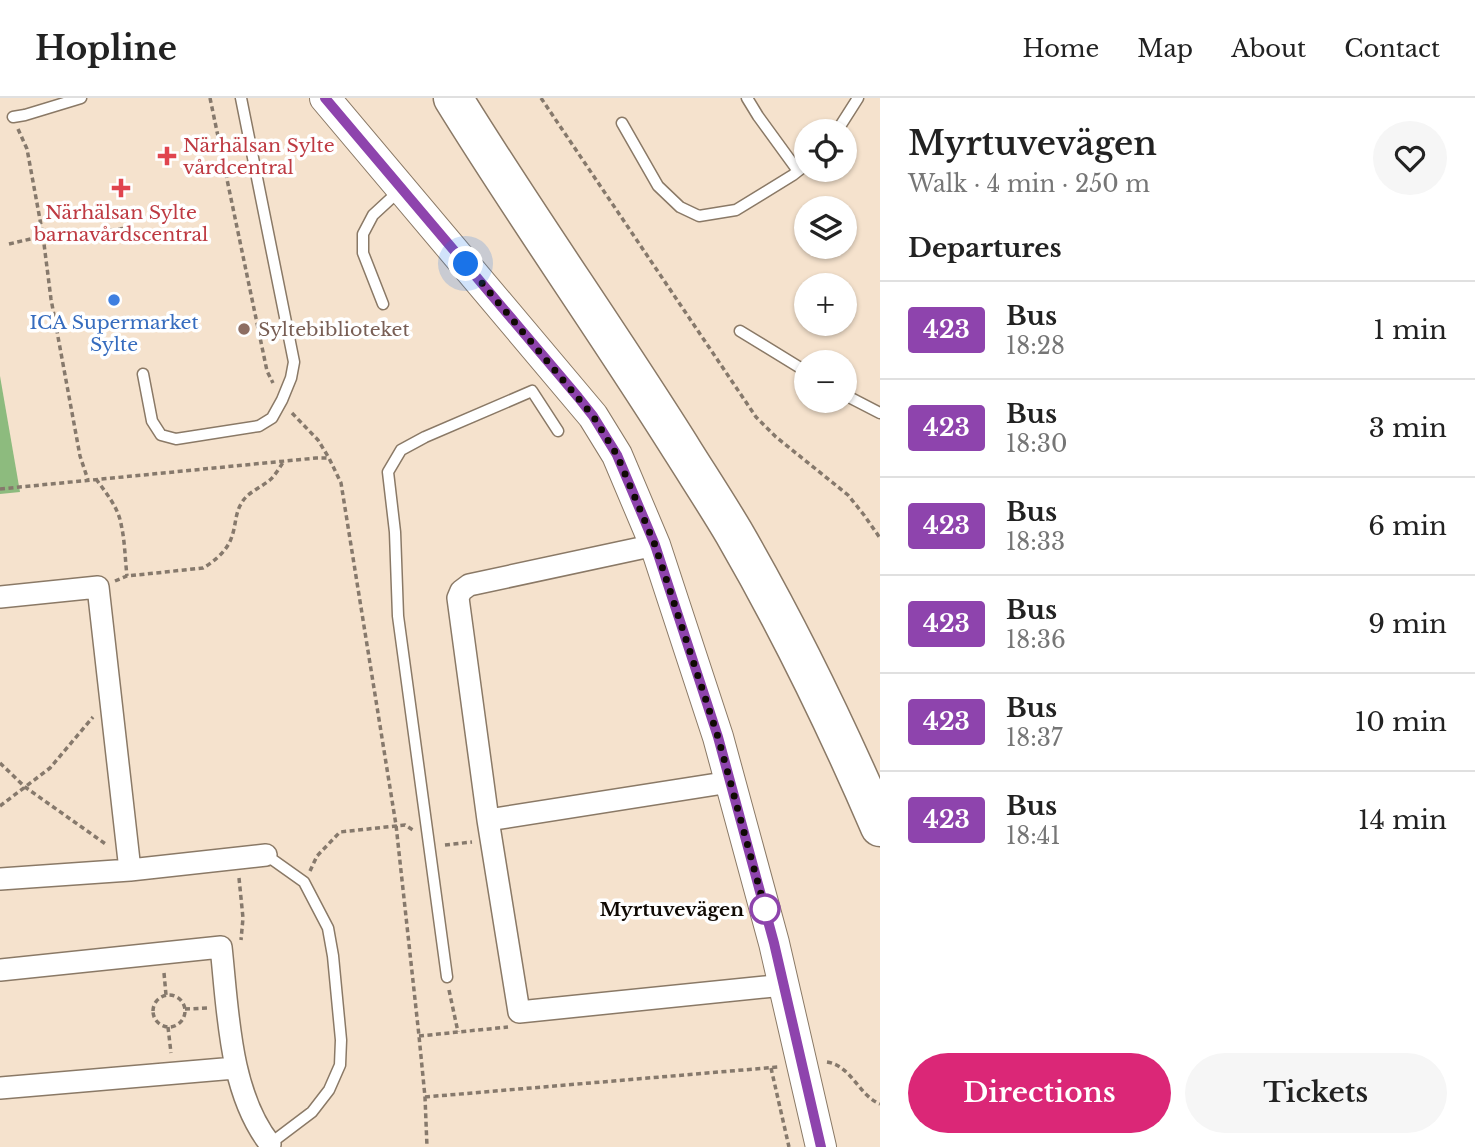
<!DOCTYPE html>
<html lang="en">
<head>
<meta charset="utf-8">
<style>
	body { margin:0; font-family:"Libre Baskerville",serif; background:#f6f6f6; color:#222; height:100vh; display:flex; flex-direction:column; font-size:26px; white-space:nowrap }
	* { box-sizing:border-box; margin:0 }
	p { font-size:23px; color:#767676 }
	.icon { flex:none; width:38px; height:38px; fill:none; stroke:currentColor; stroke-width:2; stroke-linecap:round; stroke-linejoin:round }
	.map { position:relative; flex:1; overflow:hidden }
	.drawer { display:flex; flex-direction:column; background:#fff; width:595px }
	.drawer>* { flex:none }
	.badge { padding:0 14px; border-radius:5px; font-size:24px; line-height:46px }
	.tools { position:absolute; left:794px; top:21px; display:grid; gap:14px }
	.tools a { display:grid; place-items:center; width:63px; height:63px; border-radius:50%; background:#fff; box-shadow:0 2px 5px #0004; font-size:35px }
	.you { position:absolute; width:35px; height:35px; margin:-18px; border:5px solid #fff; border-radius:50%; background:#1a73e8; box-shadow:0 0 0 10px #1a73e833 }
	.map>.badge { position:absolute; translate:-50% -50%; box-shadow:0 0 0 4px #fff }
	h2 { padding:0 28px; font-size:26px; line-height:63px }
	.round { display:grid; place-items:center; flex:none; width:74px; height:74px; border-radius:37px; background:#f6f6f6 }
	.summary { display:flex; align-items:center; justify-content:space-between; height:119px; padding:0 28px }
	h1 { font-size:33px; font-weight:600; line-height:52px }
	.primary-button { display:flex; gap:14px; margin-top:auto; padding:14px 28px }
	.primary-button a { flex:1; height:80px; border-radius:42px; background:#db2777; color:#fff; font-size:28px; font-weight:600; line-height:80px; text-align:center }
	.primary-button a+a { background:#f6f6f6; color:#222 }
	ul { padding:0; list-style:none }
	li { display:flex; align-items:center; gap:21px; height:98px; padding:0 28px; border-top:2px solid #e0e0e0 }
	li div { flex:1 }
	li b { display:block; font-size:26px }
	li em { font-style:normal }
	li .badge { min-width:77px; font-weight:700; text-align:center }
	header { display:flex; align-items:center; gap:42px; box-sizing:border-box; height:98px; padding:0 35px; background:#fff; border-bottom:2px solid #e0e0e0 }
	header strong { font-size:33px }
	nav { display:flex; gap:38px; margin-inline-start:auto; font-size:24px }
	main { display:flex; flex:1; min-height:0 }
	.map>svg:first-child { display:block }
</style>
</head>
<body>
<header>
<strong>Hopline</strong>
<nav><a>Home</a><a>Map</a><a>About</a><a>Contact</a></nav>
</header>
<main>
<div class="map">
<svg width="880" height="1049" viewBox="0 0 880 1049">
	<rect width="100%" height="100%" fill="#f5e2cd"/>
	<path fill="#8dbb7e" d="M0 278 20 394 0 396Z"/>
	<g fill="none" stroke-linecap="round" stroke-linejoin="round">
		<defs>
			<path id="lane" d="M747 0 758 18 798 73
				M13 19 25 17 81 0
				M622 25 658 88 680 109 699 118 736 112 793 77 807 66
				M837 33 858 0
				M383 206 363 155V136L373 117 399 93
				M740 233 807 274
				M143 276 152 323 161 337 176 341 259 328 272 320 282 302 291 280 294 264 241 0
				M845 297 880 315
				M266 757 304 784 328 830 333 858 341 942 340 967 329 992 312 1014 267 1048
				M447 879 398 518 395 434 388 374 401 352 425 339 532 293 558 333"/>
			<path id="street" d="M655 447 469 487 461 493 458 500 488 722 519 914 784 887
				M0 499 98 489 130 772 266 757
				M488 722 730 684
				M0 781 130 772
				M0 872 221 849C228 912 229 994 270 1046
				M0 990 235 970"/>
			<path id="secondary" d="M325 0 593 318 617 357 655 447 718 639 774 845 821 1049"/>
			<path id="highway" d="M453 0C527 120 609 235 684 355 701 382 718 408 734 435 789 530 837 629 880 729"/>
		</defs>
		<use href="#lane" stroke="#8a7966" stroke-width="13"/>
		<use href="#street" stroke="#8a7966" stroke-width="24"/>
		<use href="#secondary" stroke="#8a7966" stroke-width="32"/>
		<use href="#highway" stroke="#8a7966" stroke-width="41"/>
		<path stroke="#86796c" stroke-width="3.5" stroke-dasharray="5 3.5" stroke-linecap="butt" d="M210 0 267 273 273 285
			M541 0 756 319 776 339 848 397 864 417 880 440
			M18 31 27 51 43 138 51 201 80 358 88 382
			M9 146 43 138 75 137 126 130
			M292 315 318 342 329 360
			M96 381C106 395 118 409 121 426 125 443 125 461 127 478
			M0 391 316 360H329L341 385 396 727 419 938 425 999 427 1049
			M115 483 127 478 203 470C215 463 228 452 232 438 236 427 235 416 241 406 247 394 261 390 271 381 276 376 280 369 284 363
			M0 665 25 689 107 747
			M0 708 50 670 93 619
			M445 747 472 744
			M310 773 317 758 340 734 405 727 413 732
			M239 780 243 820 241 842
			M164 875 166 897
			M449 892 458 934
			M153 913a16 16 0 1 1 32 0a16 16 0 1 1-32 0Z
			M185 911 208 910
			M168 929 171 955
			M419 938 508 929
			M827 964C852 968 858 997 880 1006
			M771 970 789 1049
			M425 999 778 969"/>
		<use href="#lane" stroke="#fff" stroke-width="10"/>
		<use href="#street" stroke="#fff" stroke-width="21"/>
		<use href="#secondary" stroke="#fff" stroke-width="30"/>
		<use href="#highway" stroke="#fff" stroke-width="38"/>
	</g>
	<g fill="none" stroke-linecap="round" stroke-linejoin="round">
		<defs>
			<path id="line" d="M325 0 578 299 593 318 617 357 655 447 718 639 774 845 821 1049"/>
		</defs>
		<use href="#line" stroke="#fff" stroke-width="16"/>
		<use href="#line" stroke="#8e44ad" stroke-width="10"/>
		<path stroke="#100a04" stroke-width="7" stroke-dasharray="0 12.6" d="M466 166 593 318 617 357 655 447 718 639 767 818 765 811"/>
	</g>
	<g fill="#e0444e" stroke="#fff" stroke-width="2.5">
		<path d="M163.5 47.5h7v7h7v7h-7v7h-7v-7h-7v-7h7z"/>
		<path d="M117.5 79.5h7v7h7v7h-7v7h-7v-7h-7v-7h7z"/>
	</g>
	<circle fill="#3f7fe0" stroke="#fff" stroke-width="2.5" cx="114" cy="202" r="7"/>
	<circle fill="#8d6e63" stroke="#fff" stroke-width="2.5" cx="244" cy="231" r="7"/>
	<circle fill="#fff" stroke="#8e44ad" stroke-width="3.5" cx="765" cy="811" r="14"/>
	<g text-anchor="middle" dominant-baseline="central" stroke-width="7" stroke-linejoin="round" paint-order="stroke">
		<g font-size="19" fill="#be3a42" stroke="#fff" text-anchor="start">
			<text x="183" y="47">Närhälsan Sylte<tspan x="183" dy="22">vårdcentral</tspan></text>
			<text x="121" y="114" text-anchor="middle">Närhälsan Sylte<tspan x="121" dy="22">barnavårdscentral</tspan></text>
		</g>
		<g font-size="19" fill="#366cbe" stroke="#fff">
			<text x="114" y="224">ICA Supermarket<tspan x="114" dy="22">Sylte</tspan></text>
		</g>
		<g font-size="19" fill="#785e54" stroke="#fff" text-anchor="start">
			<text x="258" y="231">Syltebiblioteket</text>
		</g>
		<g font-size="19" font-weight="bold" fill="#100a04" stroke="#fff" text-anchor="end">
			<text x="744" y="811">Myrtuvevägen</text>
		</g>
	</g>
</svg>
<div class="tools">
<a><svg class="icon" aria-label="locate" viewBox="0 0 24 24"><circle cx="12" cy="12" r="6"/><path d="M12 2v4M12 18v4M2 12h4M18 12h4"/></svg></a>
<a><svg class="icon" aria-label="layers" viewBox="0 0 24 24"><path d="M12 4l9 5-9 5-9-5zM3 14l9 5 9-5"/></svg></a>
<a>+</a>
<a>−</a>
</div>
<div class="you" style="left:466px;top:166px"></div>
</div>
<section class="drawer">
<div class="summary"><div><h1>Myrtuvevägen</h1><p>Walk · 4 min · 250 m</p></div><a class="round"><svg class="icon" aria-label="heart" viewBox="0 0 24 24"><path d="M12 20l-8-8c-3-5 5-10 8-4 3-6 11-1 8 4z"/></svg></a></div>
<h2>Departures</h2>
<ul>
<li><span class="badge" style="background:#8e44ad;color:#fff">423</span><div><b>Bus</b><p>18:28</p></div><em>1 min</em></li>
<li><span class="badge" style="background:#8e44ad;color:#fff">423</span><div><b>Bus</b><p>18:30</p></div><em>3 min</em></li>
<li><span class="badge" style="background:#8e44ad;color:#fff">423</span><div><b>Bus</b><p>18:33</p></div><em>6 min</em></li>
<li><span class="badge" style="background:#8e44ad;color:#fff">423</span><div><b>Bus</b><p>18:36</p></div><em>9 min</em></li>
<li><span class="badge" style="background:#8e44ad;color:#fff">423</span><div><b>Bus</b><p>18:37</p></div><em>10 min</em></li>
<li><span class="badge" style="background:#8e44ad;color:#fff">423</span><div><b>Bus</b><p>18:41</p></div><em>14 min</em></li>
</ul>
<div class="primary-button"><a>Directions</a><a>Tickets</a></div>
</section>
</main>
</body>
</html>
